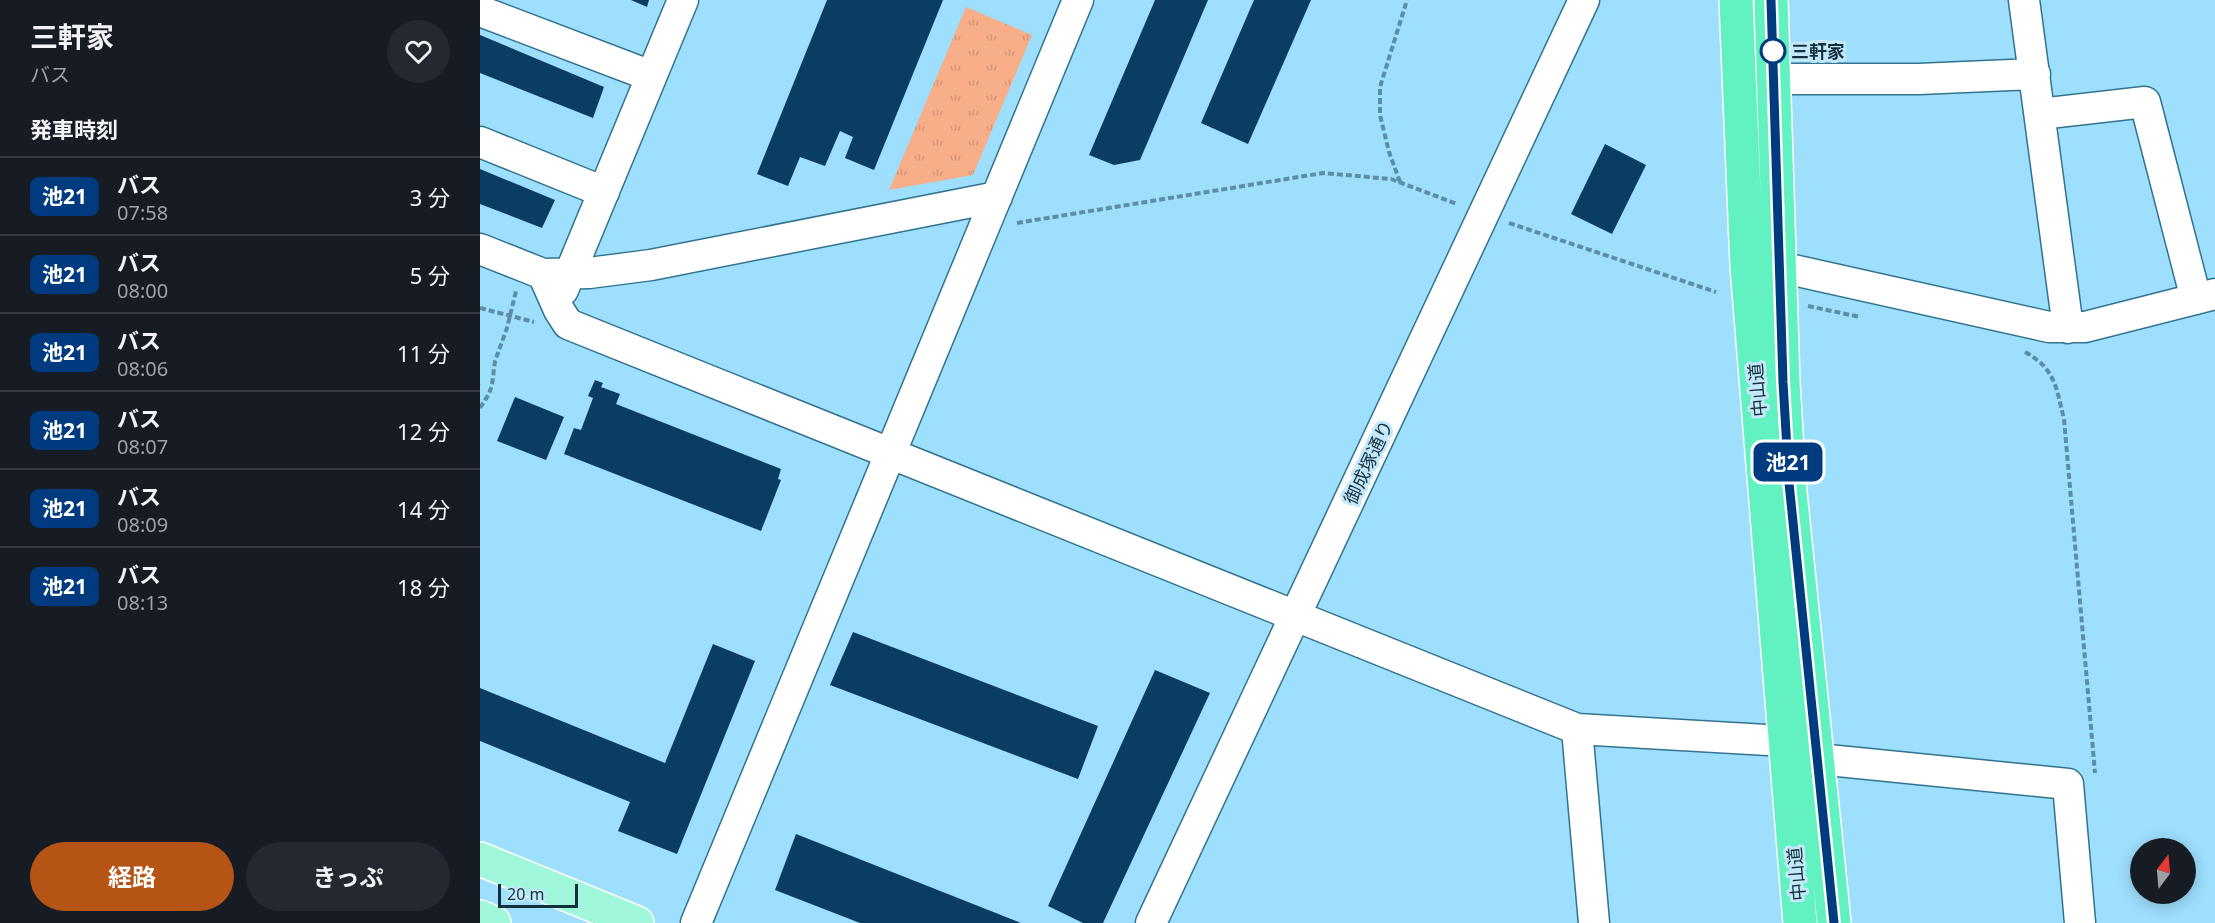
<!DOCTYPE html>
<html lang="ja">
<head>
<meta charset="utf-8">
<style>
	body { margin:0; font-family:"Noto Sans","Noto Sans JP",sans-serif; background:#242831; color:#f1f3f6; height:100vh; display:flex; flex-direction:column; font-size:22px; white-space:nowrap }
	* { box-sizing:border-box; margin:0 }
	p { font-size:20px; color:#9ea1a6 }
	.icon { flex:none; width:33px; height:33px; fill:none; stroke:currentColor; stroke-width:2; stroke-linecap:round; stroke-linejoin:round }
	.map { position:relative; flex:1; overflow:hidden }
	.side { display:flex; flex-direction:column; background:#171b24; width:480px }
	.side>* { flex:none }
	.badge { padding:0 12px; border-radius:9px; font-size:21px; line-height:39px }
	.needle { width:39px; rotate:16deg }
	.controls { position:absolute; left:1650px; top:838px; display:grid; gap:12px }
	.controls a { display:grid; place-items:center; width:66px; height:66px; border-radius:50%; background:#171b24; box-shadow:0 3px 15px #0003; font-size:30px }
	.scale { position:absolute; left:18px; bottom:15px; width:80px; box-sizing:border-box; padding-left:6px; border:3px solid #14303b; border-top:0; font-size:16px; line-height:21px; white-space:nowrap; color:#14303b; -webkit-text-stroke:4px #c2e8fa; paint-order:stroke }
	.map>.badge { position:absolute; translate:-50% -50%; box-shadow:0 0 0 3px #fff }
	h2 { padding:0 30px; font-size:22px; line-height:54px }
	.round { display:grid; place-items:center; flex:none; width:63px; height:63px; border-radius:32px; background:#242831 }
	.head { display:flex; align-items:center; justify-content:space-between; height:102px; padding:0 30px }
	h1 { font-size:28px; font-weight:700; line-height:45px }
	.action { display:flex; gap:12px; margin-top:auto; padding:12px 30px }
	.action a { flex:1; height:69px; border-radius:36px; background:#b55415; color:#fff; font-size:24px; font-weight:700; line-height:69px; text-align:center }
	.action a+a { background:#242831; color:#f1f3f6 }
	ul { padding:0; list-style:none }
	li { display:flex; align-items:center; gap:18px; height:78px; padding:0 30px; border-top:2px solid #363941 }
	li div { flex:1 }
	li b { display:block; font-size:22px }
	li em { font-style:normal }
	li .badge { min-width:66px; font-weight:700; text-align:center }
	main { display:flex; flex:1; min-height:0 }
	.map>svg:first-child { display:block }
</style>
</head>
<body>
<main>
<section class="side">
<div class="head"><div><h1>三軒家</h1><p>バス</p></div><a class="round"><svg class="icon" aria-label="heart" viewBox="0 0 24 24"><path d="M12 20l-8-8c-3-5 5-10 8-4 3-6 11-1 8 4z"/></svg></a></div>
<h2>発車時刻</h2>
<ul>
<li><span class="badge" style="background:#003b80;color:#fff">池21</span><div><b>バス</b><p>07:58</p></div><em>3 分</em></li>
<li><span class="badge" style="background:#003b80;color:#fff">池21</span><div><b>バス</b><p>08:00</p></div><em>5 分</em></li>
<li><span class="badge" style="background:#003b80;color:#fff">池21</span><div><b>バス</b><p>08:06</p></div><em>11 分</em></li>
<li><span class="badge" style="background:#003b80;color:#fff">池21</span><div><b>バス</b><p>08:07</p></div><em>12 分</em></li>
<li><span class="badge" style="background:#003b80;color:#fff">池21</span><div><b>バス</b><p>08:09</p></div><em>14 分</em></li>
<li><span class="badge" style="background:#003b80;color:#fff">池21</span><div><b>バス</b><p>08:13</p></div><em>18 分</em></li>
</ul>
<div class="action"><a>経路</a><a>きっぷ</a></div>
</section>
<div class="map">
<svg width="1735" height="923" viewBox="0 0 1735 923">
	<defs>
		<pattern id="grass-tufts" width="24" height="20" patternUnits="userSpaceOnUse" patternTransform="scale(1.5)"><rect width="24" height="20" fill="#f8ae88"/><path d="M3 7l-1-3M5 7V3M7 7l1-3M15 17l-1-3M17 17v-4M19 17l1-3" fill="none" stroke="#d49676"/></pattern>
	</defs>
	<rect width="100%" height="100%" fill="#9ddffd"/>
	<path fill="url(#grass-tufts)" d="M486 7 552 35 493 175 409 190Z"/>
	<path fill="#0b3c62" d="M151 0H169L167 7Z
		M347 0H463L394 170 365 158 373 137 360 131 345 166 320 157 308 186 277 174Z
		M675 0H728L660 160 634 165 609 155Z
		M774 0H831L768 144 721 123Z
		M0 35 124 87 113 118 0 73Z
		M1125 144 1166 165 1132 234 1091 214Z
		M0 169 75 200 62 228 0 204Z
		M115 380 123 383 121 387 140 394 136 404 301 469 298 479 301 480 281 531 84 454 94 428 101 430 113 398 108 396Z
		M35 397 84 417 66 460 17 441Z
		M373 632 618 726 598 779 350 685Z
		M233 644 275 661 197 854 138 831 150 802 0 741V688L185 763Z
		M675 670 730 693 623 923H603L568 906Z
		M316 834 541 923H380L295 890Z"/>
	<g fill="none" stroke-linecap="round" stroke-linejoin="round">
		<defs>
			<path id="minor" d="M1544 0 1588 328
				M0 11 171 76
				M1294 79H1439L1555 74
				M1560 114 1665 102 1716 299
				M0 142 124 192
				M0 249 63 274 109 273 171 265 517 197
				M1300 267 1569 327H1605L1735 294
				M63 274 79 310 88 324 1097 729 1306 741
				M83 290 203 0
				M1097 729 1114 923
				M1338 759 1588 784 1600 923
				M216 923 598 0
				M671 923 1104 0"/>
			<path id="major" d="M0 859 157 923
				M0 917 14 923"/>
			<path id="highway" d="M1256 0 1267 266 1320 923
				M1291 0 1303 382 1309 483 1354 923"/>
		</defs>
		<use href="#minor" stroke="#32748f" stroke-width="33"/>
		<use href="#major" stroke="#fff" stroke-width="36"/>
		<use href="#highway" stroke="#fff" stroke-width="36"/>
		<path stroke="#5d8ea3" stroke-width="4" stroke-dasharray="6 3" stroke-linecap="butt" d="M920 182 909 152 900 115V87L927 0
			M537 223 843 173 911 179 977 204
			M1029 223 1236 292
			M1328 306 1380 317
			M0 308 54 322
			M1545 352C1576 369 1576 388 1584 419L1615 773
			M0 408 9 394 12 385 15 361 27 328 36 291"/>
		<use href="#minor" stroke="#fff" stroke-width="30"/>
		<use href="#major" stroke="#a1f7da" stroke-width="33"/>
		<use href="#highway" stroke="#62f1c1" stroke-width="33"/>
	</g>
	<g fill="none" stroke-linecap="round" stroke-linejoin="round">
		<defs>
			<path id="line" d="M1291 0 1303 382 1309 483 1354 923"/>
		</defs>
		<use href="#line" stroke="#fff" stroke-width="14"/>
		<use href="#line" stroke="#003b80" stroke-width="9"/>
	</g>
	<circle fill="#fff" stroke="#003b80" stroke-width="3" cx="1293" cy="51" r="12"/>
	<g text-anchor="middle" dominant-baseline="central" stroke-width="6" stroke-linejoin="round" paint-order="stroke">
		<g font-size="18" font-weight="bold" fill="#14303b" stroke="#c2e8fa" text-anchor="start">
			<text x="1311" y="51">三軒家</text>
		</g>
		<g font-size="18" fill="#14303b" stroke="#c2e8fa">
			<text transform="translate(1277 390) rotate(-95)">中山道</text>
			<text transform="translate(888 462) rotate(-65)">御成塚通り</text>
			<text transform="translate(1316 874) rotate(-95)">中山道</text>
		</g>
	</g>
</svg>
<div class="controls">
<a><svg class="needle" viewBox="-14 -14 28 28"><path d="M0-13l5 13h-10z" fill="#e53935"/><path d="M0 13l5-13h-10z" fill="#9ea1a6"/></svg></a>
</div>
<div class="scale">20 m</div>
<b class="badge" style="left:1308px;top:462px;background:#003b80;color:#fff">池21</b>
</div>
</main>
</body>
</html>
